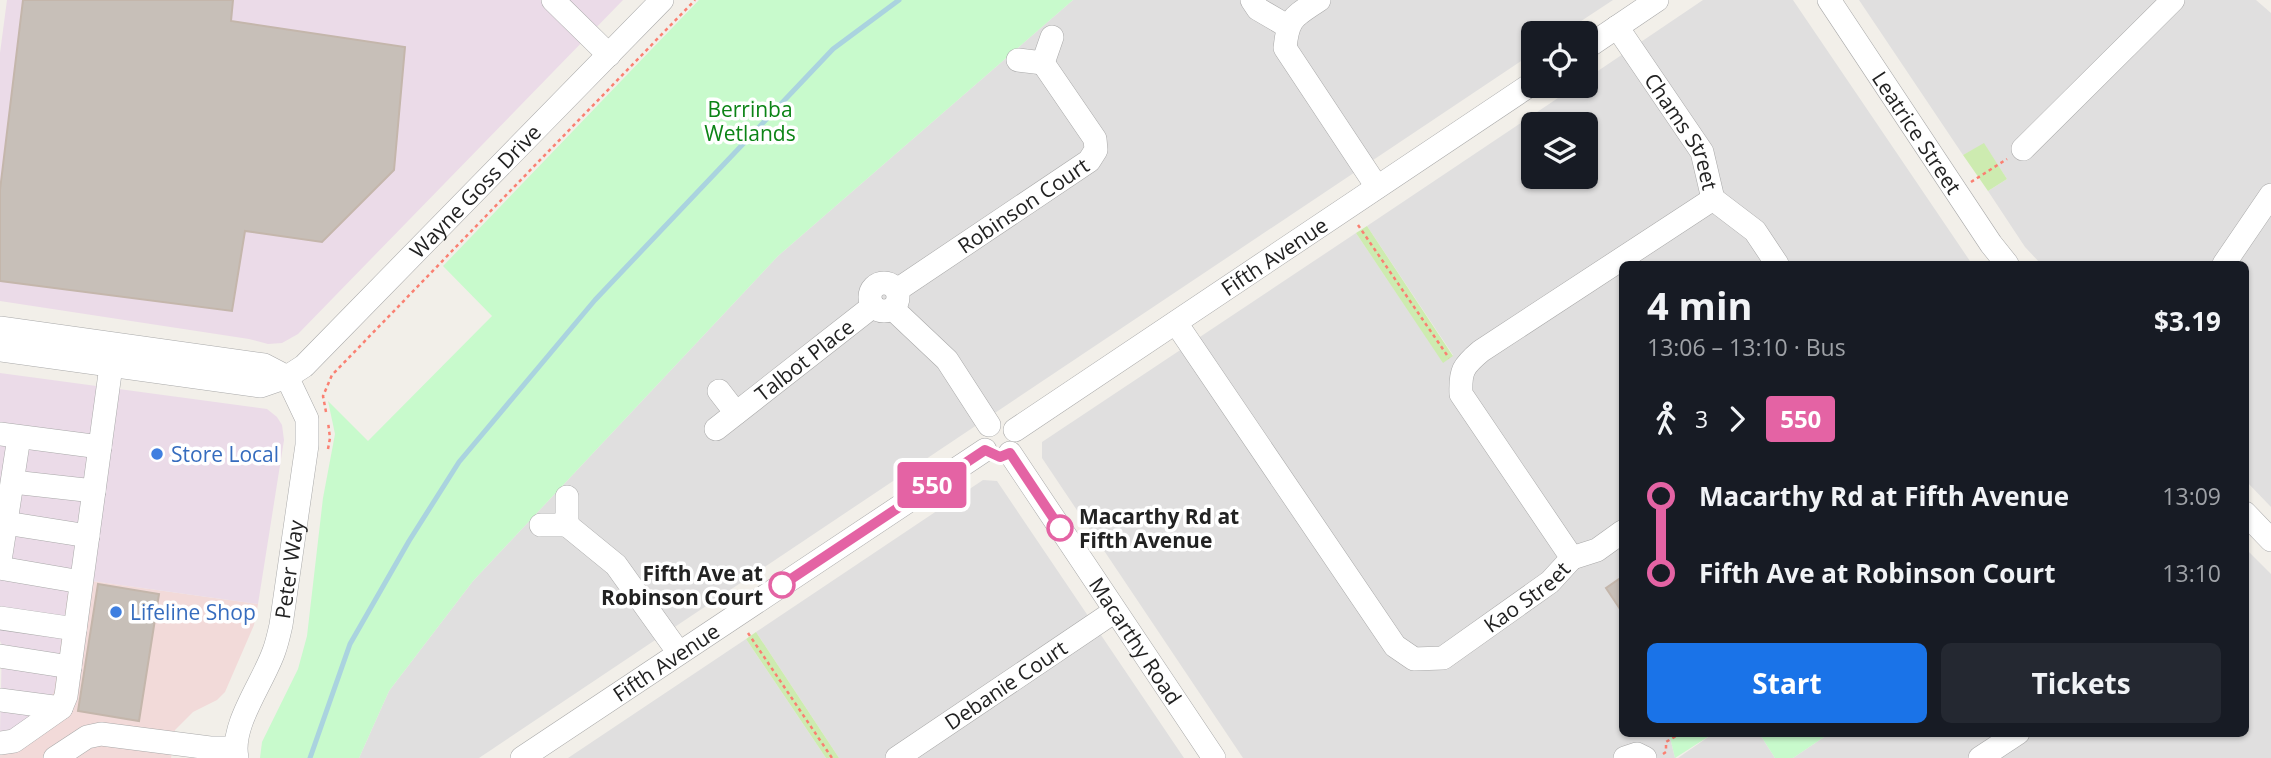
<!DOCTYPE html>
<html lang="en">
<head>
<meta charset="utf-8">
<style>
	body { margin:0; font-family:"Open Sans",sans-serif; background:#242831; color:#f1f3f6; height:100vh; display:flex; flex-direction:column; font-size:26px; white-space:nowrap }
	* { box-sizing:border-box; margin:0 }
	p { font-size:23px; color:#9ea1a6 }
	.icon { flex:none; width:38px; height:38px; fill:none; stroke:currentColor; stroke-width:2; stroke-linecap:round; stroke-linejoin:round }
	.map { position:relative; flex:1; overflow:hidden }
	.drawer { position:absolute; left:1619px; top:261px; width:630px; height:476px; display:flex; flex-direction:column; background:#171b24; border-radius:10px; box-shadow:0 2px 5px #0004 }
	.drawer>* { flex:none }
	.badge { padding:0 14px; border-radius:5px; font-size:24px; line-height:46px }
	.fabs { position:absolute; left:1521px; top:21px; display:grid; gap:14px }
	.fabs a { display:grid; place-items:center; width:77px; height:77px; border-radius:10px; background:#171b24; box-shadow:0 2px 5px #0004; font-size:35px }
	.map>.badge { position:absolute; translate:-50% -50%; box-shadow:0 0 0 4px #fff }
	.legs { display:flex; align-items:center; gap:10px; height:77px; padding:0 28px; font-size:23px }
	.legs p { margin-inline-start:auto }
	.headline { display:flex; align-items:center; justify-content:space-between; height:119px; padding:0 28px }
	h1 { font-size:38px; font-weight:700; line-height:52px }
	.button { display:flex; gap:14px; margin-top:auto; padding:14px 28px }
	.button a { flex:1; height:80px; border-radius:10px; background:#1a73e8; color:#fff; font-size:28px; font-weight:700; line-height:80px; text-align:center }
	.button a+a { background:#242831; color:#f1f3f6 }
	ul { padding:0 28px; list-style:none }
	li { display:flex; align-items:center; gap:24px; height:77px; font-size:26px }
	li i { display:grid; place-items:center; width:10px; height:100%; margin:0 9px; background:currentColor }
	li i::after { content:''; width:18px; height:18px; margin:-9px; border:5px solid; border-radius:50%; background:#171b24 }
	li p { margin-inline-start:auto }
	li:first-child i { background:linear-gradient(#0000 50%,currentColor 0) }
	li:last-child i { background:linear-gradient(currentColor 50%,#0000 0) }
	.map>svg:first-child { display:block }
</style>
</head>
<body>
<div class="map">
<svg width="2271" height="758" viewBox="0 0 2271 758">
	<rect width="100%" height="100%" fill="#f2efe9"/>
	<path fill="#e0dfdf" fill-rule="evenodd" d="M1073 0H1613L1563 33H1533V53L479 758H359L389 691 473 581 778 256Z
		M1703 0H1793L1972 264H1622V733H1669L1675 758H1243L1042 458V442L1356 233 1443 362 1453 355 1367 226 1576 86H1586V79ZM1533 124H1586V177H1533Z
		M1859 0H2256L2271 13V507L2245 480V264H2041L2025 247 1988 191 2007 179 1984 144 1963 155Z
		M983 480 997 481 1184 758H839L756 632Z
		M2245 548 2271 574V758H1793L1830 733H2245Z
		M746 639 826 758H568Z
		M1714 733H1759L1775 758H1678Z"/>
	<path fill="#f2dad9" d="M70 578 258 604 254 625 225 692 217 700 193 712 175 730 171 758H0V732Z"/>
	<path fill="#ebdbe8" d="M7 0H623L298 334 282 343 268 344 249 339 0 301V53Z
		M0 373 267 409 277 417 282 425 284 440 258 604 70 578 54 692 46 705 11 730 0 732 2 645 0 641Z"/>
	<path fill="#cdebb0" d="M1984 143 2007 179 1988 191 1963 155Z
		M1367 226 1453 356 1443 363 1356 233Z
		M756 632 839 758H826L746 639Z"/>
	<path fill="#c8facc" d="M699 0H1073L778 256 473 581 389 691 359 758H260L262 742 298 669 307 636 323 498 335 434 328 401 368 441 492 316 443 266Z
		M1669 733H1714L1675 758Z
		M1759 733H1830L1793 758H1775Z"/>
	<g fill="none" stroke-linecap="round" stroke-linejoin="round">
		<path stroke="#aad3df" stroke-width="5" d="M310 758 350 644 409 541 459 462 595 300 833 49 899 0"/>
	</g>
	<path fill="#c7bfb8" stroke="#c4b6ab" stroke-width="2" d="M23 0H233L231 21 405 47 394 170 322 242 245 231 232 311 0 281V190Z
		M1622 577V612L1606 588Z
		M98 584 159 594 139 721 78 711Z"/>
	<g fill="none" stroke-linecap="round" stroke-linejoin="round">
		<defs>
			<g id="minor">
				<path d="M553 0 609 55"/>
				<path d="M1252 0 1258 9 1287 26"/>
				<path d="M1319 0C1294 17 1288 17 1285 48L1377 187"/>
				<path id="s1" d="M1829 0 1991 244 2007 264"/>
				<path id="s2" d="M1617 27 1702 152 1713 199 1755 231 1777 264"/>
				<path d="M1586 48 1657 0"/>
				<path d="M1018 60 1043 63 1052 37"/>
				<path d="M2023 149 2173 0"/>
				<path d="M2224 264 2271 195"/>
				<circle cx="884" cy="297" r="14"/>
				<path id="s3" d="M897 290 1089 161 1096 150 1095 139 1043 63"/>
				<path d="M893 309 947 360 989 425"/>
				<path id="s4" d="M1176 323 1395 646 1414 659 1443 658 1550 582 1572 558 1461 394C1460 371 1463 366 1481 351L1713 199"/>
				<path d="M0 328 264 365 287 377"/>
				<path id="s5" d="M0 350 261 386 287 377 304 366 662 0"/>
				<path d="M719 391 736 413"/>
				<path id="s6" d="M716 429 873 306"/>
				<path id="s7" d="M1015 430 1533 83"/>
				<path d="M0 434 100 447"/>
				<path id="s8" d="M1010 453 1214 758"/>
				<path d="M13 482 94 491"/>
				<path d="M2245 513 2271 540"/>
				<path d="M0 522 88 536"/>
				<path d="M541 525H567V497"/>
				<path d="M567 525 616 565 679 653"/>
				<path d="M1572 558 1597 550 1622 532"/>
				<path d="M0 561 19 437"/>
				<path d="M0 568 81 582"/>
				<path d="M0 618 75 629"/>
				<path d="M0 656 70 667"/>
				<path d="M0 700 61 708"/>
				<path d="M0 743 14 741 61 708 66 696 111 366"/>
				<path d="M55 758 87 737 101 734 210 748H235"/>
				<path id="s9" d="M237 758C230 725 263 683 274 651 277 643 279 634 281 625L307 445V419L287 377"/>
				<path id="s10" d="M522 758 985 450"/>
				<path id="s11" d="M897 758 1115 611"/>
				<path d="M1625 758 1637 754 1645 758"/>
				<path d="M1980 758 2018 733"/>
			</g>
		</defs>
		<use href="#minor" stroke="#a9a9a9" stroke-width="24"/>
		<path stroke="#fa8072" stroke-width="2.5" stroke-dasharray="3.5 3.5" stroke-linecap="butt" d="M1971 182 2007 159
			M1358 225 1449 358
			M326 412 323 396 332 375 695 0
			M328 449 330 438 328 422
			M748 633 832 758
			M1663 754 1666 752V742L1681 733"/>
		<use href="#minor" stroke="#fff" stroke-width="23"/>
	</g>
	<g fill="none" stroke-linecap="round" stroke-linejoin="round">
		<defs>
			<path id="line-1" d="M782 585 985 450 1000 457 1010 453 1060 528"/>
		</defs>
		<use href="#line-1" stroke="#fff" stroke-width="16"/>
		<use href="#line-1" stroke="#e463a4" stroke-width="10"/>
	</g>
	<g fill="#3f7fe0" stroke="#fff" stroke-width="2.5">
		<circle cx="157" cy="454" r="7"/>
		<circle cx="116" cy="612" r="7"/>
	</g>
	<g fill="#fff" stroke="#e463a4" stroke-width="3.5">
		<circle cx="1060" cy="528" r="12"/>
		<circle cx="782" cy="585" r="12"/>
	</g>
	<g text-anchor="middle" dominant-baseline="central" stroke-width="7" stroke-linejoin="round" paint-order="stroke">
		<g font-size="21" fill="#0c8416" stroke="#fff">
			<text x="750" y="109">Berrinba<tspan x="750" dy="24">Wetlands</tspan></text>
		</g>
		<g font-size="21" fill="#222" stroke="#fff">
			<text stroke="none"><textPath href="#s1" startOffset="159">Leatrice Street</textPath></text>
			<text stroke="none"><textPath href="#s2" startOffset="124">Chams Street</textPath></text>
			<text stroke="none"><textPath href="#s5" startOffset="556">Wayne Goss Drive</textPath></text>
			<text stroke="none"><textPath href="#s3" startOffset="152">Robinson Court</textPath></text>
			<text stroke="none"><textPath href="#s7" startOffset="312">Fifth Avenue</textPath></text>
			<text stroke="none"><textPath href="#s6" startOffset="112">Talbot Place</textPath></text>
			<text stroke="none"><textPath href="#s9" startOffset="198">Peter Way</textPath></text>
			<text stroke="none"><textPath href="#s4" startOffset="546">Kao Street</textPath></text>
			<text stroke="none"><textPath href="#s8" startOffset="226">Macarthy Road</textPath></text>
			<text stroke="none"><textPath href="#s10" startOffset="173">Fifth Avenue</textPath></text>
			<text stroke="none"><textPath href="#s11" startOffset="131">Debanie Court</textPath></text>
		</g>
		<g font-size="21" fill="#366cbe" stroke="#fff" text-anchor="start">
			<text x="171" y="454">Store Local</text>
			<text x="130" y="612">Lifeline Shop</text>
		</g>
		<g font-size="21" font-weight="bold" fill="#222" stroke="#fff" text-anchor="start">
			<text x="1079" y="516">Macarthy Rd at<tspan x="1079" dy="24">Fifth Avenue</tspan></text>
			<text x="763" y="573" text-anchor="end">Fifth Ave at<tspan x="763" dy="24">Robinson Court</tspan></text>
		</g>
	</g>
</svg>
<div class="fabs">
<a><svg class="icon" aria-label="locate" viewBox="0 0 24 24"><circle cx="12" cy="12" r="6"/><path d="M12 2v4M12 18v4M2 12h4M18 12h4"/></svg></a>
<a><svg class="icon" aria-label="layers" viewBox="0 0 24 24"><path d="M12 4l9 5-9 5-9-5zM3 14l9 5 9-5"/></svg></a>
</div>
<b class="badge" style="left:932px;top:485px;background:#e463a4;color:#fff">550</b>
<section class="drawer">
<div class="headline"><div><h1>4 min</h1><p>13:06 – 13:10 · Bus</p></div><b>$3.19</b></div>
<div class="legs"><svg class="icon" aria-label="walk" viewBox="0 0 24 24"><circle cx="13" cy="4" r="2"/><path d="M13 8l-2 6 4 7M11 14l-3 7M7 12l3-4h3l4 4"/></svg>3<svg class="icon" aria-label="forward" viewBox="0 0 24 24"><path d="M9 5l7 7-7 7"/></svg><b class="badge" style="background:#e463a4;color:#fff">550</b></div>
<ul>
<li><i style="color:#e463a4"></i><b>Macarthy Rd at Fifth Avenue</b><p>13:09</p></li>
<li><i style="color:#e463a4"></i><b>Fifth Ave at Robinson Court</b><p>13:10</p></li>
</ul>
<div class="button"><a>Start</a><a>Tickets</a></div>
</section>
</div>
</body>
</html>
